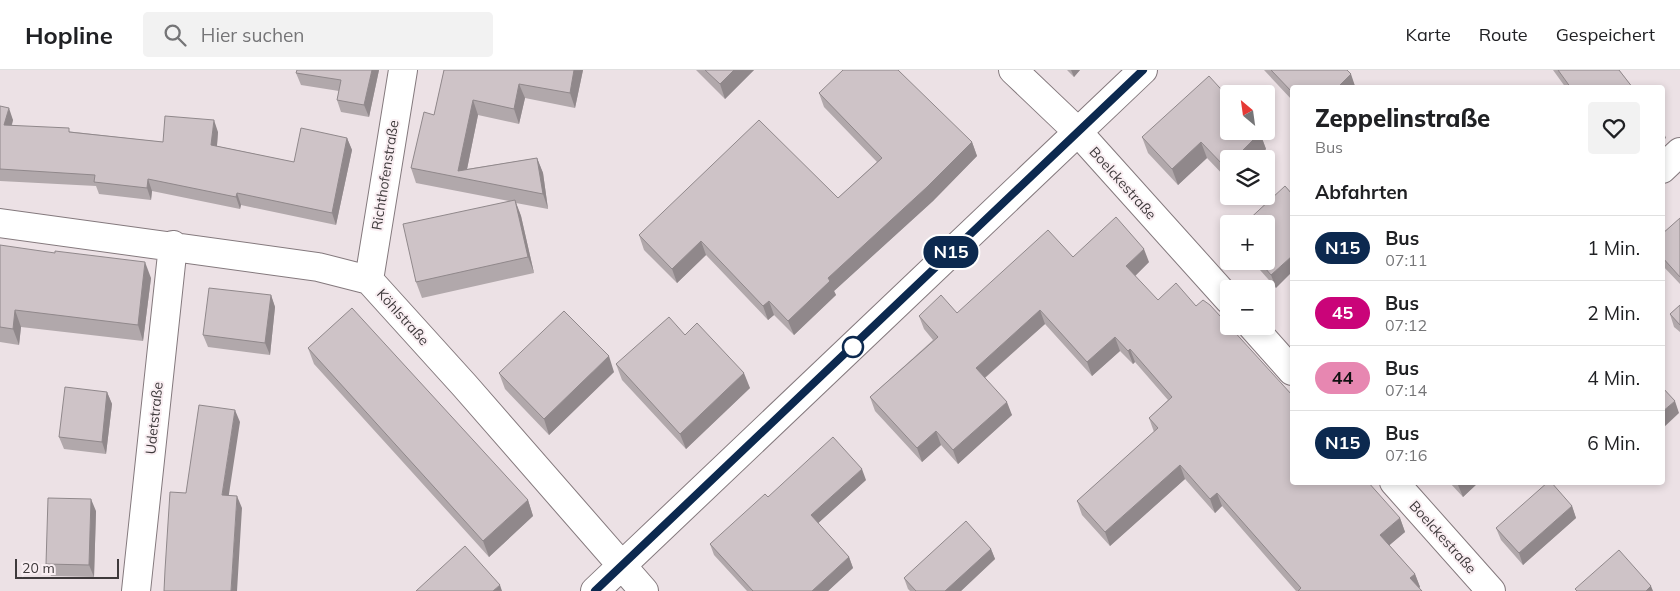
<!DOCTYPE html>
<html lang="de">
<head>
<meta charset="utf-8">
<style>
	body { margin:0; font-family:Mulish,sans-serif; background:#f2f2f2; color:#202124; height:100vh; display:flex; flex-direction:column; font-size:19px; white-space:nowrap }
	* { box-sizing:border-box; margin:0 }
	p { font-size:16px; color:#757577 }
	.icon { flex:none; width:28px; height:28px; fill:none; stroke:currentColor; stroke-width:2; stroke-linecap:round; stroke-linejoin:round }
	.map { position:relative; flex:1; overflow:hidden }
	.sheet { position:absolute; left:1290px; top:15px; width:375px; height:400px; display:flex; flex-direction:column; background:#fff; border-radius:5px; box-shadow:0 2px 8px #0003 }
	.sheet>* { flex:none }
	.badge { padding:0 10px; border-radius:16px; font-size:18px; line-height:32px }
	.needle { width:32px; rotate:331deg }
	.tools { position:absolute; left:1220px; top:15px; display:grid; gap:10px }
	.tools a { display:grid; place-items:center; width:55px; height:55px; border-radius:5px; background:#fff; box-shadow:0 2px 8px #0003; font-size:25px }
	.scale { position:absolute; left:15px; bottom:12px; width:104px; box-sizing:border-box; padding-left:5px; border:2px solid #3e393b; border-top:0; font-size:14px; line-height:18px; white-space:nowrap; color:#3e393b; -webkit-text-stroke:4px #f9eef2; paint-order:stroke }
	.map>.badge { position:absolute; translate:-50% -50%; box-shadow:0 0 0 2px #fff }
	h2 { padding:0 25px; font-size:19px; line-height:45px }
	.round { display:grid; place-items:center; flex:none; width:52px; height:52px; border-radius:5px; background:#f2f2f2 }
	.overview { display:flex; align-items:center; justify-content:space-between; height:85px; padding:0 25px }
	h1 { font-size:24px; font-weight:800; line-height:38px }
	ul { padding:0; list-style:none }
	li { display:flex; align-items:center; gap:15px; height:65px; padding:0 25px; border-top:1px solid #e0e0e0 }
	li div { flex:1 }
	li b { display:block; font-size:19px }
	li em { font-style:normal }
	li .badge { min-width:55px; font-weight:700; text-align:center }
	header { display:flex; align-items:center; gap:30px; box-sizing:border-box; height:70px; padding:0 25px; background:#fff; border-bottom:1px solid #e0e0e0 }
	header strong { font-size:24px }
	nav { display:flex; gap:28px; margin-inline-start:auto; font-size:18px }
	.search { width:350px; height:45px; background:#f2f2f2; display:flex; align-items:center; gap:12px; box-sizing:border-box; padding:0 18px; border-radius:5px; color:#757577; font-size:19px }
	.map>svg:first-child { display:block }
</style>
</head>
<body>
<header>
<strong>Hopline</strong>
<div class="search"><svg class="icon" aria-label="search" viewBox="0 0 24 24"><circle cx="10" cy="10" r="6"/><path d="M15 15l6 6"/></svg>Hier suchen</div>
<nav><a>Karte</a><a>Route</a><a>Gespeichert</a></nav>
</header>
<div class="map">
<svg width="1680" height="521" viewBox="0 0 1680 521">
	<rect width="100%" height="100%" fill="#ece1e5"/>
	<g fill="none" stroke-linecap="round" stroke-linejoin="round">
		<defs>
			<path id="minor" d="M1013 0 1077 61 1229 230
				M1662 99 1680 82
				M0 153 318 197 369 210 465 316 644 521
				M369 210 403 0
				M1252 256 1292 301
				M1394 412 1491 521
				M136 521 173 175
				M595 521 1143 0"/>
		</defs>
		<use href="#minor" stroke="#84797d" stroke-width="30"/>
		<use href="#minor" stroke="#fff" stroke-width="28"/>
	</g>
	<path fill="#b1a8ab" d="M297 0H379L369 47 341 42 337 30 339 21 301 15 296 3Z
		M444 0H583L575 38 525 28 519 54 478 45 467 99 537 88 543 103 548 139 516 133 521 146 534 203 422 228 416 212 509 131 416 113 411 98 434 45Z
		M696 0H754L725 29Z
		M1067 0H1080L1074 7Z
		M1264 0H1347L1355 16 1354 18H1292V30Z
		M1553 0H1619L1633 18H1566Z
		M819 23 972 72 977 86 933 131 834 221 836 225 794 265 774 245 768 250 706 185 677 213 644 180 639 165 838 128 877 92 824 37Z
		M0 36 13 50 12 55 163 72 218 62 217 76 294 92 347 68 352 80 336 155 241 135 240 139 152 121 151 130 99 124 96 116 0 111Z
		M1260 63 1266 79 1257 89H1229V111L1207 88 1178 115 1148 83 1142 67Z
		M1285 116 1276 218 1252 191H1266Z
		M1680 148V214L1662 195V164Z
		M0 175 151 208 143 271 21 257 19 275 0 272Z
		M1073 187 1149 192 1135 206 1292 412 1400 448 1405 462 1389 475 1415 504 1420 517 1419 518 1422 521H1296L1222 436 1215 443 1185 409 1110 476 1082 445 1077 431 1154 362 1149 348 1168 330 1135 292 1133 294 1120 281 1092 306 1045 254 985 308 1012 345 958 394 941 375 922 392 875 341 870 327 933 270 924 259 919 246 957 243Z
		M271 225 275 237 270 285 208 277 203 265Z
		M1680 235V262L1674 257 1670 244Z
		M685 265 750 318 686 379 622 310 616 294Z
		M308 278 528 430 533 446 489 487 314 294Z
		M614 302 549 365 505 319 499 303Z
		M107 322 112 334 106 384 64 379 59 367Z
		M866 410 818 453 849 487 853 498 828 521H747L714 485 710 474 768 427Z
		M1449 412H1479L1463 427Z
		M1572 436 1576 448 1523 495 1501 470 1496 458Z
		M96 441 94 507 51 506 46 494Z
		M991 479 995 489 961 521H910L908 519 904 508Z"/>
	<path fill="#90888b" d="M372 0H379L369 47 364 35Z
		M574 0H583L575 38 570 23Z
		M734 0H754L725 29 720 14Z
		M1071 0H1080L1074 7Z
		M1351 4 1355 16 1354 18H1337Z
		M519 14 525 28 519 54 514 39Z
		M473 30 478 45 465 109 458 101Z
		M9 38 13 50 8 67 4 55Z
		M214 50 218 62 216 87 211 75Z
		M1662 58 1666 68 1662 71Z
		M1260 63 1266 79 1257 89H1234Z
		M347 68 352 80 336 155 332 143Z
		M972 72 977 86 933 131 834 221 836 225 794 265 788 251 828 208Z
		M1201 72 1207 88 1178 115 1172 99Z
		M537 88 543 103 548 139 543 124Z
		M1229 94V107L1225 97Z
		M148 109 152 121 151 130 147 118Z
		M237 123 241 135 240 139 236 127Z
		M515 130 521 146 534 203 528 187Z
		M701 171 706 185 677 213 672 199Z
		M1144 179 1149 192 1131 210 1126 196Z
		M1292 186V202L1276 218 1271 205Z
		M145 192 151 208 143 271 138 255Z
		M271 225 275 237 270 285 265 273Z
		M769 231 774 245 768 250 763 236Z
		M15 240 21 257 19 275 13 259Z
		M1040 240 1045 254 981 311 976 298Z
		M1115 267 1120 281 1092 306 1087 292Z
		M1130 279 1135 292 1133 294 1128 281Z
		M609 286 614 302 549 365 544 349Z
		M744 303 750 318 686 379 680 364Z
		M107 322 112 334 106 384 102 372Z
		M1675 331 1679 343 1662 359V342Z
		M1007 332 1012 345 958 394 953 380Z
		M235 340 240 352 227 437 222 425Z
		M936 361 941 375 922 392 917 378Z
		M1180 395 1185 409 1110 476 1105 462Z
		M862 399 866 410 815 456 811 445Z
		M1461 412H1479L1463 427 1458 415Z
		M1217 423 1222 436 1215 443 1210 429Z
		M237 426 242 438 237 521H231Z
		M91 429 96 441 94 507 89 495Z
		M528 430 533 446 489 487 483 471Z
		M1572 436 1576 448 1523 495 1519 483Z
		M1400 448 1405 462 1385 479 1380 465Z
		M991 479 995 489 961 521H945Z
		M849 487 853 498 828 521H812Z
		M1415 504 1420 517 1416 521 1410 508Z
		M500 515 502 521H493Z
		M1651 516 1653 521H1646Z"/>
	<path fill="#cec3c7" stroke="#90888b" d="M297 0H372L364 35 337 30 341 10 296 3Z
		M444 0H574L570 23 519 14 514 39 473 30 458 101 537 88 543 124 411 98 424 42 434 45Z
		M705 0H734L720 14Z
		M843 0H898L972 72 927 117 828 208 830 211 788 251 769 231 763 236 701 171 672 199 639 165 759 50 838 128 882 88 819 23Z
		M1271 0H1347L1351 4 1337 18H1292V22Z
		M1558 0H1619L1633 18H1571Z
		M1209 6 1229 28V61H1259L1260 63 1234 89H1229V94L1225 97 1201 72 1172 99 1142 67Z
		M0 36 9 38 4 55 69 58V62L163 72 165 46 214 50 211 75 294 92 301 58 347 68 332 143 237 123 236 127 148 109 147 118 94 112 95 105 0 99Z
		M1285 116 1292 124V186L1271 205 1259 191H1266V154H1244Z
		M515 130 528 187 416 212 403 154Z
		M1116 147 1144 179 1126 196 1158 230 1176 213 1196 236 1203 230 1210 235 1292 325V412H1368L1400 448 1380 465 1415 504 1410 508 1422 521H1298L1301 518 1217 423 1210 429 1180 395 1105 462 1077 431 1158 358 1149 348 1172 327 1130 279 1128 281 1115 267 1087 292 1040 240 976 298 1007 332 953 380 936 361 917 378 870 327 938 267 919 246 941 225 957 243 1048 160 1073 187Z
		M1680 148V207L1662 187V164Z
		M0 175 55 183V181L145 192 138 255 15 240 13 259 0 257Z
		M209 218 271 225 265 273 203 265Z
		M1680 235V255L1670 244Z
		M352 238 528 430 483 471 308 278Z
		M564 241 609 286 544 349 499 303Z
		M669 247 685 265 697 253 744 303 680 364 616 294Z
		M65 317 107 322 102 372 59 367Z
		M1662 317 1675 331 1662 342Z
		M199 335 235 340 222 425 237 426 231 521H164L165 500 170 422 186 423Z
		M833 367 862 399 811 445 849 487 812 521H753L710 474 765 424 768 427Z
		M1548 412H1551L1572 436 1519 483 1496 458Z
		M48 428 91 429 89 495 46 494Z
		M966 451 991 479 945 521H916L904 508Z
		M465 476 500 515 493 521H416Z
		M1619 480 1651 516 1646 521H1577L1575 519Z"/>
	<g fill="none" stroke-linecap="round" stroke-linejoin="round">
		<defs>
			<path id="line" d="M595 521 1143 0"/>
		</defs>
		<use href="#line" stroke="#fff" stroke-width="11"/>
		<use href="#line" stroke="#0c294f" stroke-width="8"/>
	</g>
	<circle fill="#fff" stroke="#0c294f" stroke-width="2.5" cx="853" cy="277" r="10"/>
	<g text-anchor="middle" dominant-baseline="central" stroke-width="4" stroke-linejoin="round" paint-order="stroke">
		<g font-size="14" fill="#3e393b" stroke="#f9eef2">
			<text transform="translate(385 105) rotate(-81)">Richthofenstraße</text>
			<text transform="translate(1123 113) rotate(48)">Boelckestraße</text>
			<text transform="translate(403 247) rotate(48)">Köhlstraße</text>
			<text transform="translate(154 348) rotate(-84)">Udetstraße</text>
			<text transform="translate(1443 467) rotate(48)">Boelckestraße</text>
		</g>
	</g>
</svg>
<div class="tools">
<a><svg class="needle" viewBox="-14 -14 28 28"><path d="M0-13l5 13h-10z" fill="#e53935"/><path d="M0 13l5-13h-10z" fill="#757577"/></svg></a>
<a><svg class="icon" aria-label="layers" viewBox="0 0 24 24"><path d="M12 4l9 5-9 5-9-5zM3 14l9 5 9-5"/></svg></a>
<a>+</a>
<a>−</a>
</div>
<div class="scale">20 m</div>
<b class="badge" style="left:951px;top:182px;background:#0c294f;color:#fff">N15</b>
<section class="sheet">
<div class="overview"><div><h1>Zeppelinstraße</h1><p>Bus</p></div><a class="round"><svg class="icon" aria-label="heart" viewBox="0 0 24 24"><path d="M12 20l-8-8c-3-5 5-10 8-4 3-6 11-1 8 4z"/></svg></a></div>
<h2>Abfahrten</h2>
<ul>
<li><span class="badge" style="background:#0c294f;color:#fff">N15</span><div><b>Bus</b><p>07:11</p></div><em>1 Min.</em></li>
<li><span class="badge" style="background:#ca0479;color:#fff">45</span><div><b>Bus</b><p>07:12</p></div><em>2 Min.</em></li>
<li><span class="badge" style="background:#e787b1;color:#111">44</span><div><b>Bus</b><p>07:14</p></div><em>4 Min.</em></li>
<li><span class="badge" style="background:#0c294f;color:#fff">N15</span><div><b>Bus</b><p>07:16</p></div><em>6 Min.</em></li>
</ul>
</section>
</div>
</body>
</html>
